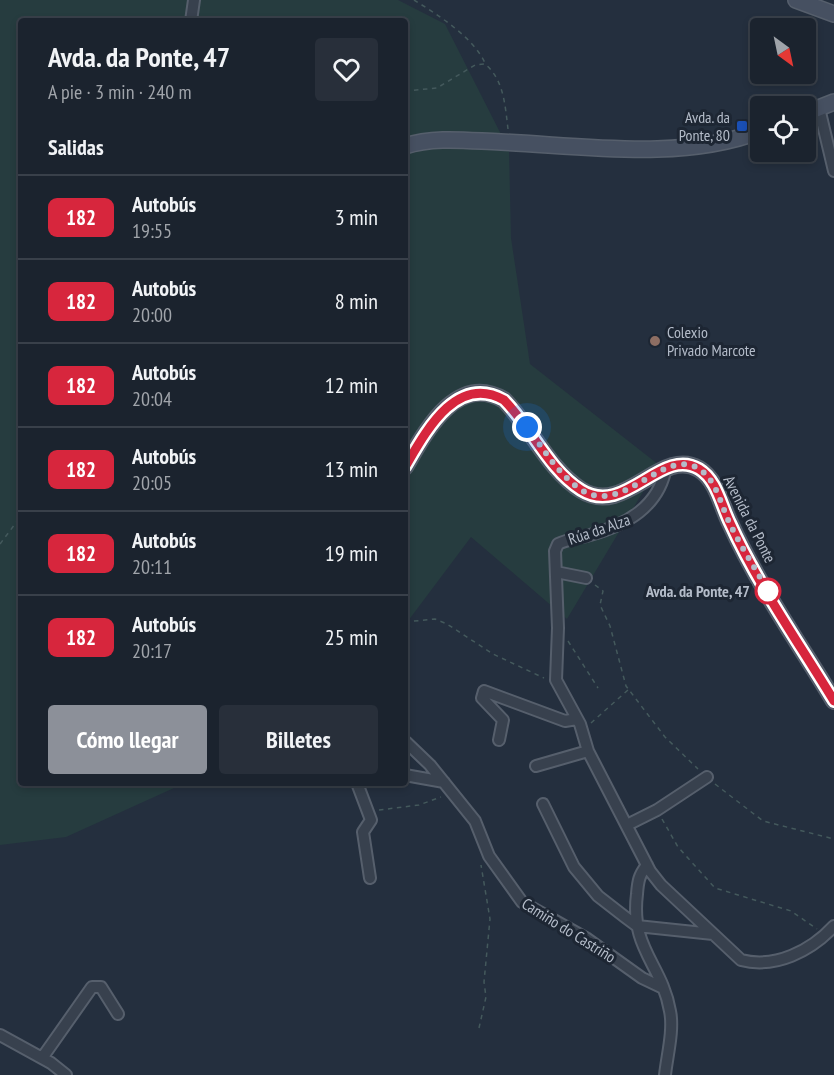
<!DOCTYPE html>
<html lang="es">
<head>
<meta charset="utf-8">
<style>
	body { margin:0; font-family:"PT Sans Narrow",sans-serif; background:#282f3a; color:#f1f3f6; height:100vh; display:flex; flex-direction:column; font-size:22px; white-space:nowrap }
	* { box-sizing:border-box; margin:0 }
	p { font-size:20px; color:#a0a4aa }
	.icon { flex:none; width:33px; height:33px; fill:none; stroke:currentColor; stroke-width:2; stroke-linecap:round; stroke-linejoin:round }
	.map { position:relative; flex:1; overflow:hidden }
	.side { position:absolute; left:18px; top:18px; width:390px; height:768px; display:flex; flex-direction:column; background:#1b232e; border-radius:6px; box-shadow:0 3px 9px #0003,0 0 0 2px #39404a }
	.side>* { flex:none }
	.badge { padding:0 12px; border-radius:9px; font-size:21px; line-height:39px }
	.needle { width:39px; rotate:147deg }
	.fabs { position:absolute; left:750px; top:18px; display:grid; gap:12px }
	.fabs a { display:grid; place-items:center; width:66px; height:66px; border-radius:6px; background:#1b232e; box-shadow:0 3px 9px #0003,0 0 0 2px #39404a; font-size:30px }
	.you { position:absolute; width:30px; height:30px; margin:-15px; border:4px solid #fff; border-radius:50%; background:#1a73e8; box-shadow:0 0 0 9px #1a73e833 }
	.map>.badge { position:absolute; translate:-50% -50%; box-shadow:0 0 0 3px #fff }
	h2 { padding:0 30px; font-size:22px; line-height:54px }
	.round { display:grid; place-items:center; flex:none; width:63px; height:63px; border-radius:6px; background:#282f3a }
	.overview { display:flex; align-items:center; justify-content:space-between; height:102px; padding:0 30px }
	h1 { font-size:28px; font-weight:700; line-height:45px }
	.cta { display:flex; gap:12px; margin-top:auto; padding:12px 30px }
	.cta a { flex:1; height:69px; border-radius:6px; background:#8c9099; color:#fff; font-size:24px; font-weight:700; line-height:69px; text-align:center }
	.cta a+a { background:#282f3a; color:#f1f3f6 }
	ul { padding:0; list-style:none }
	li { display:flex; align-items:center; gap:18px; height:84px; padding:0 30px; border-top:2px solid #39404a }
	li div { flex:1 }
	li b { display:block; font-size:22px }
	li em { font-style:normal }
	li .badge { min-width:66px; font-weight:700; text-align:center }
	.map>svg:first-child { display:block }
</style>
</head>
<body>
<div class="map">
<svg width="834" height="1075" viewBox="0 0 834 1075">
	<rect width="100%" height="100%" fill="#242f3e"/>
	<path fill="#263c3f" d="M0 0H398L445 24 509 150 511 238 530 364 659 465 567 619 471 537 405 625V21H21V783H185L66 837 0 845Z"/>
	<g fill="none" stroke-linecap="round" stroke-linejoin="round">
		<defs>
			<path id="street" d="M191 21 194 0
				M819 108 834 171
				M666 467C659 507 626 525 590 535 579 538 568 539 558 544L555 551 558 628 556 680 580 724 588 751 650 871 661 885 741 960C775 969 811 951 834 926
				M556 572 586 578
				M499 740 503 720 482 698 484 691 565 721 577 719
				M406 742 430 765 475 821 489 856 522 902 586 938 642 978 663 988
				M536 766 588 751
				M405 775 444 782
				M357 783 371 820 363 832 370 878
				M543 804 574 867 598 896 625 917 637 926 713 934
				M627 825 657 810 707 777
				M647 865C639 875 638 881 637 894 630 949 662 964 670 1011 674 1030 667 1056 665 1075
				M0 1035 51 1063 66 1075
				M42 1058 92 987H101L118 1014"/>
			<path id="secondary" d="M796 0 834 14
				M806 113 834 102
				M405 146C435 136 470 141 501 142 584 146 682 161 760 131
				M405 467C425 433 456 372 504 400 531 427 548 469 581 490 625 518 661 446 699 469 717 480 721 505 730 523 758 585 799 643 834 701"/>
		</defs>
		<use href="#street" stroke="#565f6c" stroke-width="14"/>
		<use href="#secondary" stroke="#565f6c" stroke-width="18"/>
		<path stroke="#44595c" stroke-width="1.5" stroke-dasharray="4.5 4.5" stroke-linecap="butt" d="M414 0C438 15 473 37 485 63
			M405 91 437 88 475 65 485 64C504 80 505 105 508 129
			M0 544 21 516
			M595 585 603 591 600 605 610 626 626 686 665 737 698 769
			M405 622 435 619 447 624 493 654 544 678
			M568 641 598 688
			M591 723 628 690
			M715 784 763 821 834 839
			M379 810 419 805 441 797
			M662 819 678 847 715 888 791 911 817 929
			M479 1028 486 997 484 982 490 919 481 865"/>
		<use href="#street" stroke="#38414e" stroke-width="10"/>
		<use href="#secondary" stroke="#465061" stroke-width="15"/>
	</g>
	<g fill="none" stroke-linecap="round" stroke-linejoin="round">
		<defs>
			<path id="line" d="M405 467C425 433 456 373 504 400 531 427 548 469 581 490 625 518 661 446 699 469 717 480 721 505 730 523 758 585 799 643 834 701"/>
		</defs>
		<use href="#line" stroke="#fff" stroke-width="14"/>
		<use href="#line" stroke="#d7263d" stroke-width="9"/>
		<path stroke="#b4bcc9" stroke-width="6" stroke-dasharray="0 10.8" d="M527 427C543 448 558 474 580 489 624 519 665 442 702 471 717 483 721 505 729 522 741 547 756 570 770 594L768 591"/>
	</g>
	<rect fill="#1a4fb4" stroke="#1d2633" stroke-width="2" x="736" y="120" width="12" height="12" rx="3"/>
	<circle fill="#8d6e63" stroke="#1d2633" stroke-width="2" cx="655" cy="341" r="6"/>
	<circle fill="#fff" stroke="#d7263d" stroke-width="3" cx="768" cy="591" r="12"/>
	<g text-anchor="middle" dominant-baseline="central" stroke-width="6" stroke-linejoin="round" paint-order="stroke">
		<g font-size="16" fill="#b4bcc9" stroke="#1d2633" text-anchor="end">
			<text x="730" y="117">Avda. da<tspan x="730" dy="18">Ponte, 80</tspan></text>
			<text x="667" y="332" text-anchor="start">Colexio<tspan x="667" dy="18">Privado Marcote</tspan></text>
		</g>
		<g font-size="16" fill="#b4bcc9" stroke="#1d2633">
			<text transform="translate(750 519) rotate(63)">Avenida da Ponte</text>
			<text transform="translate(599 529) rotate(-19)">Rúa da Alza</text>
			<text transform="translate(569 930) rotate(32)">Camiño do Castriño</text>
		</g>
		<g font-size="16" font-weight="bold" fill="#b4bcc9" stroke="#1d2633" text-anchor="end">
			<text x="750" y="591">Avda. da Ponte, 47</text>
		</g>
	</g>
</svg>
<div class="fabs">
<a><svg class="needle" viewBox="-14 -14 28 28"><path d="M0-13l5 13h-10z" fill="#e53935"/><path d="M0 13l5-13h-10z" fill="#a0a4aa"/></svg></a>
<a><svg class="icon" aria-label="locate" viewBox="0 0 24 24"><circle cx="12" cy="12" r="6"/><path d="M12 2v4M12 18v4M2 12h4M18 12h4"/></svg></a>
</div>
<div class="you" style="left:527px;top:427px"></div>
<section class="side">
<div class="overview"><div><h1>Avda. da Ponte, 47</h1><p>A pie · 3 min · 240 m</p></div><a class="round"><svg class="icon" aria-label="heart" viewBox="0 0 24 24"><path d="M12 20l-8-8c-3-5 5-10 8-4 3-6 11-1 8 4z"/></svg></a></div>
<h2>Salidas</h2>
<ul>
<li><span class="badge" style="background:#d7263d;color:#fff">182</span><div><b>Autobús</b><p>19:55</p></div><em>3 min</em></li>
<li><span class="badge" style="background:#d7263d;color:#fff">182</span><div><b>Autobús</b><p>20:00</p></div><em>8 min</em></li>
<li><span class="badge" style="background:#d7263d;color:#fff">182</span><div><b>Autobús</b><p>20:04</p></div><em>12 min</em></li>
<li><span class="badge" style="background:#d7263d;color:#fff">182</span><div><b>Autobús</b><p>20:05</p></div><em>13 min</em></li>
<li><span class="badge" style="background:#d7263d;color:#fff">182</span><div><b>Autobús</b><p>20:11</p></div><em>19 min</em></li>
<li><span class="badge" style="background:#d7263d;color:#fff">182</span><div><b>Autobús</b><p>20:17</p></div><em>25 min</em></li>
</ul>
<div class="cta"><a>Cómo llegar</a><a>Billetes</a></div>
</section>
</div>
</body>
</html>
